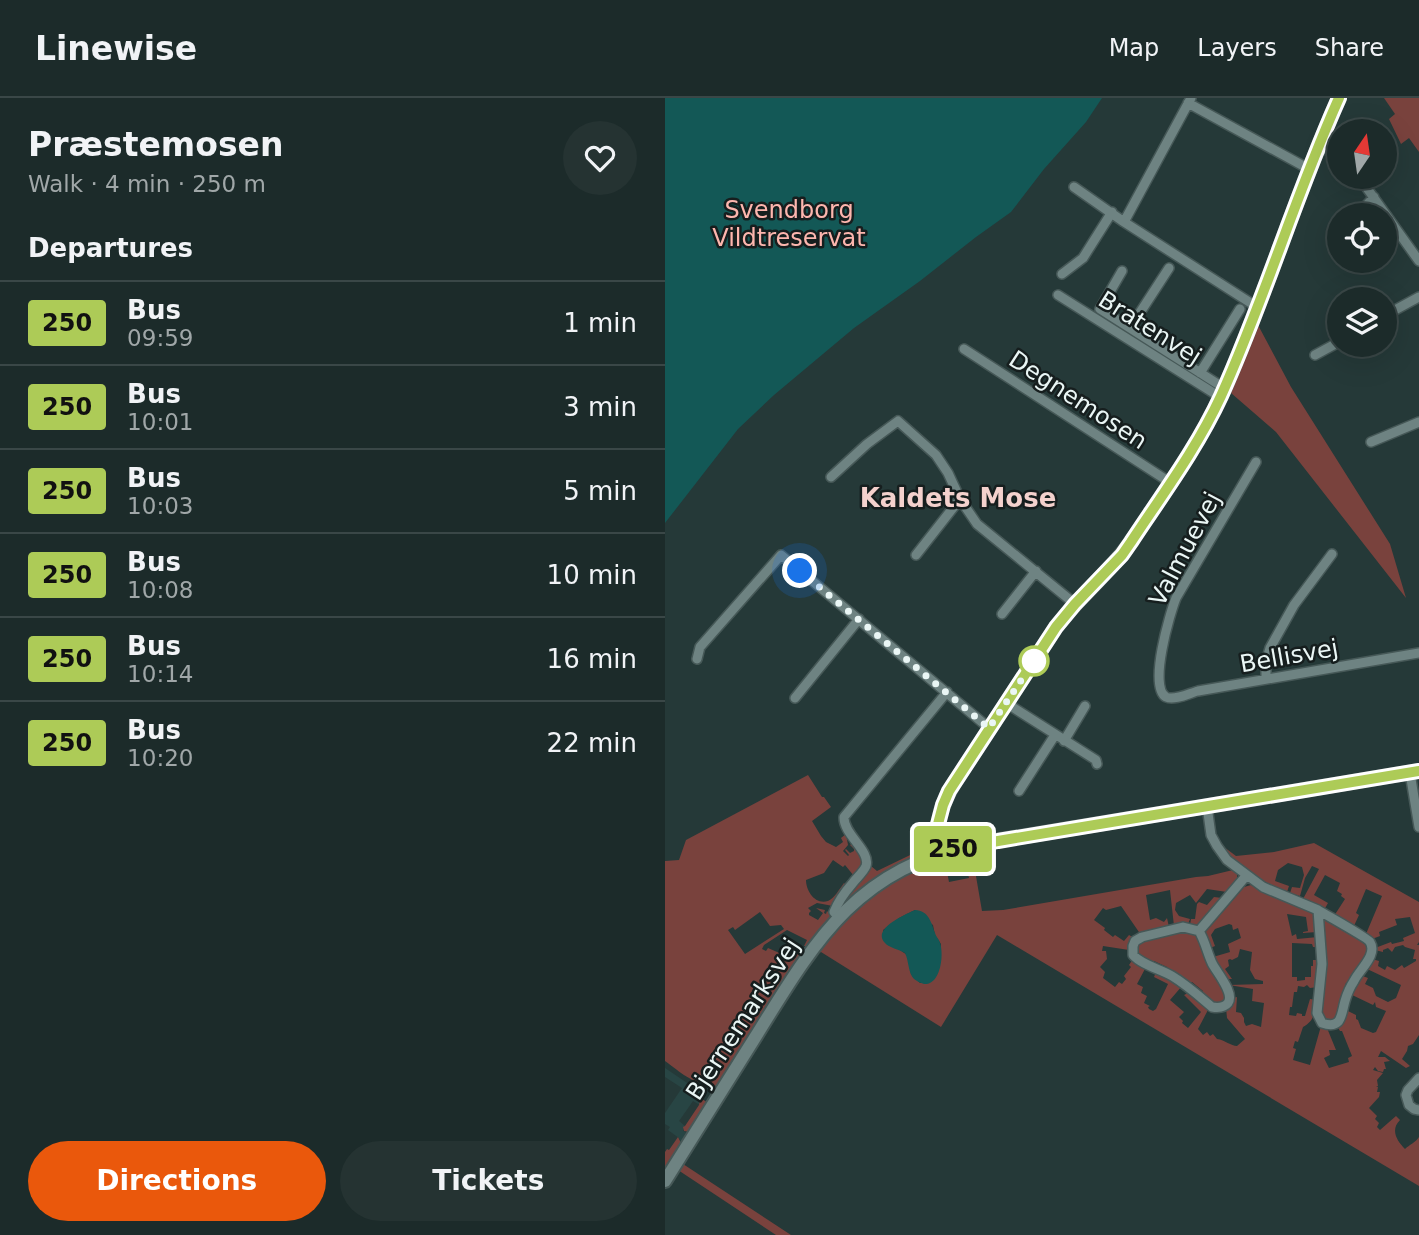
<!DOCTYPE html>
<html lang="en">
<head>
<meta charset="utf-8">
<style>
	body { margin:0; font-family:"DejaVu Sans",sans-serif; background:#253332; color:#f1f3f6; height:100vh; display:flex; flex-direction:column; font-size:26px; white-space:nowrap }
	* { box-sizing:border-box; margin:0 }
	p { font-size:23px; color:#a0a7a8 }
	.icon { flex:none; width:38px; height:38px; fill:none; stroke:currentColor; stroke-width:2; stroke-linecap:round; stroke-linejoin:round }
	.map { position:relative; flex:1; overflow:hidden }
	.side { display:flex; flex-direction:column; background:#1c2b2a; width:665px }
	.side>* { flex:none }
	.badge { padding:0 14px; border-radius:5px; font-size:24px; line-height:46px }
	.needle { width:46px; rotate:13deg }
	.buttons { position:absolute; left:662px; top:21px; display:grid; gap:14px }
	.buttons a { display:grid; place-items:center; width:70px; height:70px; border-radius:50%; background:#1c2b2a; box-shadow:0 7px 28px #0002,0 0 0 2px #3a4747; font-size:35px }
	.you { position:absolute; width:35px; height:35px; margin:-18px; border:5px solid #fff; border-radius:50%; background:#1a73e8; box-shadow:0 0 0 10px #1a73e833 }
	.map>.badge { position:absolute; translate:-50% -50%; box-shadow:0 0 0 4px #fff }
	h2 { padding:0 28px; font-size:26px; line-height:63px }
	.round { display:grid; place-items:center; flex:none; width:74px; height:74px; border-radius:37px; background:#253332 }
	.head { display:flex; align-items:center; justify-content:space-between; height:119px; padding:0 28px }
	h1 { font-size:33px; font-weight:700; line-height:52px }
	.cta { display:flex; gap:14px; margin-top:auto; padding:14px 28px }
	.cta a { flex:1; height:80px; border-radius:42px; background:#ea580c; color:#fff; font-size:28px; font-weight:700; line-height:80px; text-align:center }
	.cta a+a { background:#253332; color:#f1f3f6 }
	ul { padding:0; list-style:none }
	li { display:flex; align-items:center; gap:21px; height:84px; padding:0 28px; border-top:2px solid #3a4747 }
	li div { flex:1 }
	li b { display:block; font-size:26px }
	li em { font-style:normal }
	li .badge { min-width:77px; font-weight:700; text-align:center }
	header { display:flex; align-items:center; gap:42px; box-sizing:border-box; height:98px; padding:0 35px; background:#1c2b2a; border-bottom:2px solid #3a4747 }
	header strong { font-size:33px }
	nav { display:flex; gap:38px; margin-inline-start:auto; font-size:24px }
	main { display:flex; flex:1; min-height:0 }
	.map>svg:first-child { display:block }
</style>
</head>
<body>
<header>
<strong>Linewise</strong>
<nav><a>Map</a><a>Layers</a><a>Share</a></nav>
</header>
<main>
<section class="side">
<div class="head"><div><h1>Præstemosen</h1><p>Walk · 4 min · 250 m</p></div><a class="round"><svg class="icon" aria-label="heart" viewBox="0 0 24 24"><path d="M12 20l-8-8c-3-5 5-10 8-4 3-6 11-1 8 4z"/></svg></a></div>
<h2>Departures</h2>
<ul>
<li><span class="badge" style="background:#adcb57;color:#111">250</span><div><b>Bus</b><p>09:59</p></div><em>1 min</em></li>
<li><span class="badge" style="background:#adcb57;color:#111">250</span><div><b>Bus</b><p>10:01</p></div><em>3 min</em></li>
<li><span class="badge" style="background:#adcb57;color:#111">250</span><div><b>Bus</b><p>10:03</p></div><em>5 min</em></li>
<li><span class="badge" style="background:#adcb57;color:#111">250</span><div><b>Bus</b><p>10:08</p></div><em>10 min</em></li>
<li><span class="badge" style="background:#adcb57;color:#111">250</span><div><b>Bus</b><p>10:14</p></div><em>16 min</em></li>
<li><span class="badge" style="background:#adcb57;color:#111">250</span><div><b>Bus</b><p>10:20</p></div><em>22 min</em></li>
</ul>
<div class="cta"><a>Directions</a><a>Tickets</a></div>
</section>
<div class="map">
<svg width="754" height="1137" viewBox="0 0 754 1137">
	<rect width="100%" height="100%" fill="#253938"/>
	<path fill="#284544" d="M0 970 40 997 38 1001H35V1007L28 1003 14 1023 20 1028 18 1033 21 1034 16 1044 14 1040 3 1032 5 1029 0 1026V1015L17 990 0 979Z"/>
	<path fill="#79423d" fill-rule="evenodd" d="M719 0H754V54L744 40 736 46 724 21 730 16Z
		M593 227 626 289 725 446 741 500 611 334 566 295Z
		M143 677 157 699H159L166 709 147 723 156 738 161 744 171 749 178 744 176 740 181 736 183 747 178 753 183 758 184 757 180 752 181 751 185 755 189 753V751L185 747 188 745C198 759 200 764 189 778L180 767 178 769 168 762 159 775 141 782C141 793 150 807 163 803 169 801 175 790 179 785L181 787 168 808 152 805 143 810 146 813 144 815V817L153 822 158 815 151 810 160 812 159 815 161 816 162 813 166 817 165 821 142 848H139L142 842 122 832 99 847 97 851 101 853 103 850 119 857 118 859 124 862 129 853 132 855 134 852 137 854 53 987 49 988 46 984C30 989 13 972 0 963V763L14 762 21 742ZM95 814 105 828 116 827 119 831 80 856 63 832 68 829 70 832Z
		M553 740 559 749 571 758 609 754 649 745 754 804V844L752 847H754V937L748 946 743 948 742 953 737 961 745 968 741 970 716 953 713 959H720L725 963 719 964 721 971H719L718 974 713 973 710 969 708 972 718 975 712 982 713 988 711 989H713L712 994H715L714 999 704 1010 712 1018 710 1021 714 1025 712 1029 715 1032 731 1018 735 1022C725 1032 732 1043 740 1051 744 1047 751 1044 754 1039V1088L332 837 276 929 156 854 151 857 177 823 216 790 244 774 246 776 279 763 280 774H282L284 784 304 780 301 768 294 770 291 760H287L305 755H307L317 813 338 812 531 779 543 778 568 772 572 776V780L562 794 542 791 531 805 525 797 511 805 510 812 514 818 525 821 523 826 509 828 505 792 481 797 485 822 491 820 499 824 502 820 504 829 476 837 456 808 441 812 438 810 429 822 440 830 439 832 448 839 450 837 459 843 464 837 469 840 464 852 438 848 437 853H441L442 861 435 869 440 874 438 880 450 889 454 884 457 886 461 881 459 878 466 869 464 867 468 861 481 869 472 886 478 889 476 895 482 898 479 905 485 908 483 909 484 911 488 913 491 911 503 886 489 879 491 874 517 888 505 902 519 914 514 919 518 923 517 925 523 930 536 914 519 897 525 894 544 910 533 931 538 937 542 934 545 938 548 936 552 941C560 942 566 948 572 948L580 941 562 920 561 910 568 900 572 899 571 914 576 915 579 920V924L581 928 587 926 596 929 599 905 587 903 588 891 564 887 598 886V883L590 881 585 872 587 854 575 851 573 859 567 862 565 861 563 862 564 868 560 871 567 881H559L548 859 565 854 563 846 576 840 573 830 568 832 567 827 564 826 550 831 546 837 550 848 545 850 539 835 541 830H544L579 789 586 787 608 799 635 808 649 816 652 834 638 835V834L643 833 641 819 622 816 627 838 631 836 632 841 653 839 654 849H648L647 846 627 845V879H632V883L640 882V879H646V868H648V862H654L653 889 645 890 642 887 639 889 633 888 632 894H629L627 909H625L624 917 631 918 632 915 637 916V918H640L645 901 651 902C649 916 650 922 638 929L633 944 630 943 628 950 631 951 628 962 645 967 656 928 662 930 671 952H664L665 957 659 960 664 970 684 964 683 960 687 958 677 933H675L672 928 681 912 691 917V921L693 922 696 930 708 935 711 934 721 913 711 909 710 904 708 907 685 896 695 877 703 880 700 886 708 890 711 898 723 904 731 900 736 887 700 870 707 861 714 863 713 868 720 872 722 868 730 872 737 867 739 870 751 863V861H748L750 852 740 849 738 847 730 849 727 854 723 850 718 852V854L710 852V850L726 844 727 846 739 843 738 840 750 835 745 819 730 821 732 827 714 834 715 838 707 841 701 836 717 798 701 791 691 815 694 817 688 830 669 818 680 801 676 798 677 796 672 793 675 785 660 777 649 797 663 805 659 812 638 801 654 771 647 768 640 780 635 798 625 795 627 789 635 790 639 777 637 769 623 765 613 772 610 783 624 788 622 794C596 784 566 765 553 740ZM250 812 268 827 270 837 276 846 274 871 264 885H255L246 876 242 857 232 850 223 847 218 832 234 820Z
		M266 747 260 753 204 785 174 811 184 794 206 768 212 773Z
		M549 799 557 800 533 827H525L526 821H530L532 806 534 804 542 807Z
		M662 821 675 829V831L689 839 692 838 700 841 704 854 684 884 681 885 676 899 677 902 673 918 667 924 658 921 655 913 660 869 662 867V852L659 850 657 825 658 822Z
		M518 832 530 835 533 838 545 872 548 873 561 893V900L555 906 552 907 538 897V893L527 884 523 885 503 872 502 869 489 863 485 864 472 858 470 849 475 843 482 841 486 842 499 839 501 836Z
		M37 1001 43 1005 25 1034 19 1033 18 1029 20 1028 34 1007 35 1002Z
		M13 1039 17 1047 0 1073V1054L2 1051 4 1052Z
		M18 1066 126 1137H111L13 1072Z"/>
	<path fill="#135856" d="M0 0H437L421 24 379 71 346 114 311 139 255 183 189 230 109 297 73 331 0 425Z
		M250 812C264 813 266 824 270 835 271 839 274 841 275 845 279 856 276 887 259 886 255 885 252 883 249 881 243 875 244 863 240 855 234 851 224 850 220 845 206 831 241 816 250 812Z"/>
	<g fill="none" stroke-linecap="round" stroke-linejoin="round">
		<defs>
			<path id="street" d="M523 5 644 71
				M654 48 674 58
				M694 79 754 163
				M409 89 459 124 592 209
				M692 117 709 99
				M459 124 526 0
				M457 173 435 211 559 290
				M397 176 418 160 447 114
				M393 197 555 299
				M719 218 754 199
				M465 230 504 170
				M299 251 506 385
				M650 257 674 244
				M535 275 575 211
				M706 344 754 324
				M591 364 511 500C505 515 483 589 501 599 509 603 525 595 533 593L754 555
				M166 379 202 346 233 323 271 357 283 375 295 401 312 426 410 506
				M251 457 295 401
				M337 516 371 473
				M32 561 35 549 116 457 324 630
				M601 581V564L605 550 629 507 667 456
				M130 600 194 521
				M341 605 431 662 432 666
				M399 643 420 608
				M745 675 754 729
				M354 693 390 637
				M542 708 546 737 552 748 562 762 598 789 653 812
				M653 812C661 817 703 840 705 844 713 857 694 872 689 883 685 889 682 896 680 903 676 917 677 932 657 925L652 915 657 866Z
				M174 819 169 814C173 804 180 794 187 786 191 780 198 775 201 768 206 753 178 736 179 719L282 594
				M518 829 534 833C540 843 542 854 547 865 552 875 570 895 563 905 559 910 553 910 547 909 534 898 522 887 507 878 495 871 477 867 468 857V848L470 843 477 839Z
				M534 833 581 778
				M754 980 743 992 741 997 744 1007 749 1011 754 1012"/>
			<path id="secondary" d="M276 754C269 730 275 708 288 687L391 529C414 499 444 475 466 444 497 397 532 350 556 298 600 201 630 98 674 0
				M0 1083C30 1035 60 987 91 938 151 841 192 770 312 746L754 673"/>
		</defs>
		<use href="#street" stroke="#465857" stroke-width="12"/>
		<use href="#secondary" stroke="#465857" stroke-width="16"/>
		<use href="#street" stroke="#6e8382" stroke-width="9"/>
		<use href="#secondary" stroke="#6e8382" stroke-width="12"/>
	</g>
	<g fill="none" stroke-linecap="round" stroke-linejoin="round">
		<defs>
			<path id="line" d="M674 0C630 98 600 201 556 298 532 350 497 397 466 444L457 457 410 506 391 529 284 693 278 707 273 726V738L276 754 333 743 754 673"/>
		</defs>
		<use href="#line" stroke="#fff" stroke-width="16"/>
		<use href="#line" stroke="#adcb57" stroke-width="10"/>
		<path stroke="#eaf6f5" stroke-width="7" stroke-dasharray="0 12.6" d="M135 473 324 630 369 563"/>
	</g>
	<circle fill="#fff" stroke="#adcb57" stroke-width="3.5" cx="369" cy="563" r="14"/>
	<g text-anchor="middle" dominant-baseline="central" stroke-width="5" stroke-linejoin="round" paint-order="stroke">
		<g font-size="24" fill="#fdb6ae" stroke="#161e1e">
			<text x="124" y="112">Svendborg<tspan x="124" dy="28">Vildtreservat</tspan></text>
		</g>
		<g font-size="24" fill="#eaf6f5" stroke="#161e1e">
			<text transform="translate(485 230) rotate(32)">Bratenvej</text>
			<text transform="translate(413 302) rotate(33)">Degnemosen</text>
			<text transform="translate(520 451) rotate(-62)">Valmuevej</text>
			<text transform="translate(624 558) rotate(-10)">Bellisvej</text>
			<text transform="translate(78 921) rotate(-57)">Bjernemarksvej</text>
		</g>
		<g font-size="26" font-weight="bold" fill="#f4d1cd" stroke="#161e1e">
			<text x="293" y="400">Kaldets Mose</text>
		</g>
	</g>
</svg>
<div class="buttons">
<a><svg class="needle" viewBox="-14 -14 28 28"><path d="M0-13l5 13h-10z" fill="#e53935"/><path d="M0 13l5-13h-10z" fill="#a0a7a8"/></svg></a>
<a><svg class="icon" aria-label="locate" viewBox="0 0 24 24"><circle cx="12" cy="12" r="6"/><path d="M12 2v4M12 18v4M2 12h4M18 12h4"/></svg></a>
<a><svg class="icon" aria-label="layers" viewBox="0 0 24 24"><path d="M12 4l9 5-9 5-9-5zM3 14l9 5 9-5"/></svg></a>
</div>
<div class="you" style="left:135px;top:473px"></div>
<b class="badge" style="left:288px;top:751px;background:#adcb57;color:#111">250</b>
</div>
</main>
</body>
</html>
